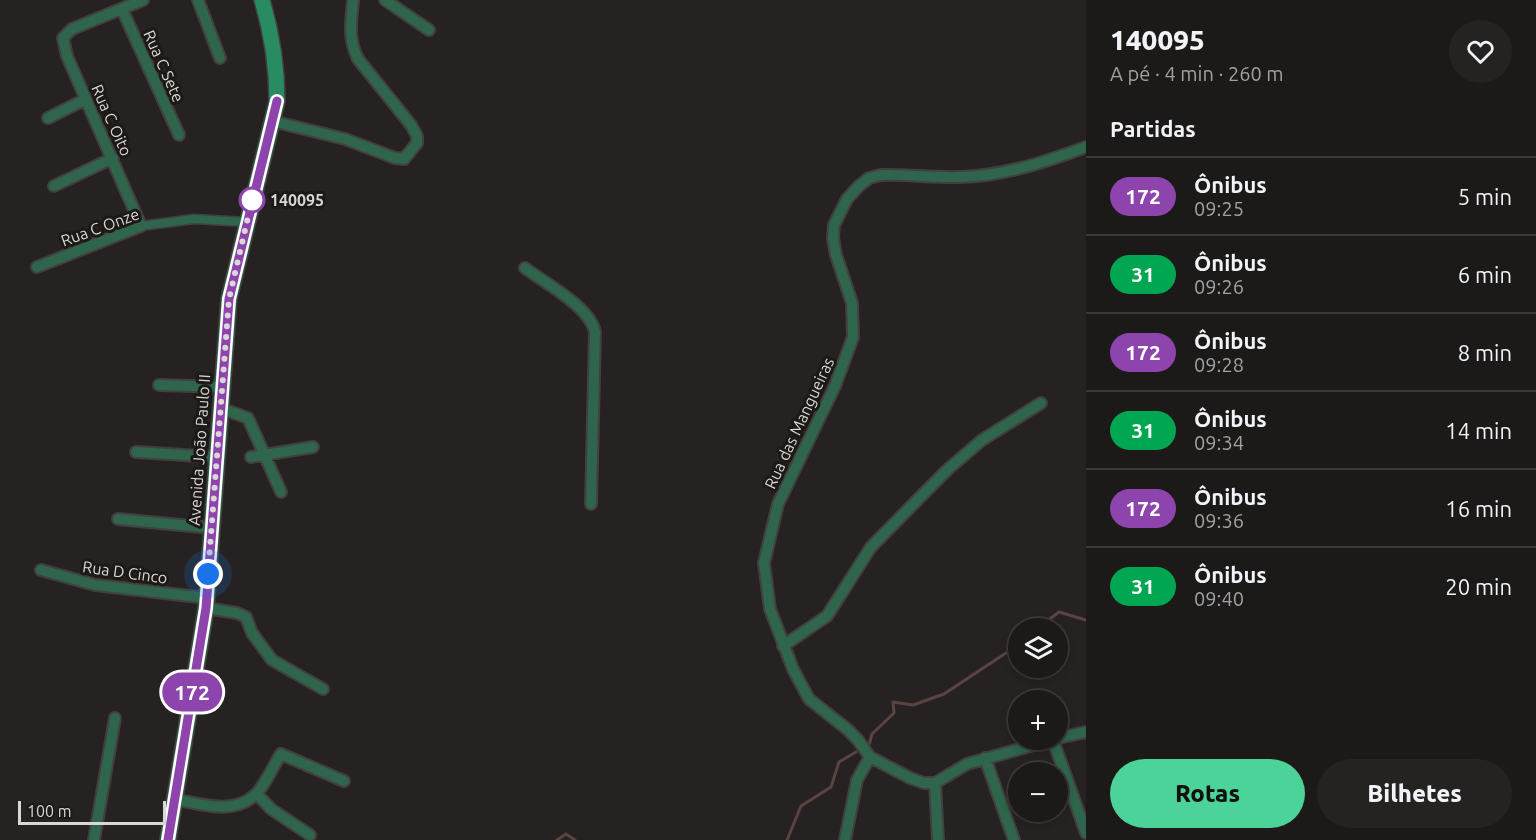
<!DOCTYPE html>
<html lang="pt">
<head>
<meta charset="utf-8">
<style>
	body { margin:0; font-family:Ubuntu,sans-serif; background:#252322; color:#f1f3f6; height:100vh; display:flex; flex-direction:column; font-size:22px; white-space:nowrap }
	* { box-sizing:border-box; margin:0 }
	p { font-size:20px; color:#a0a1a2 }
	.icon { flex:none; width:33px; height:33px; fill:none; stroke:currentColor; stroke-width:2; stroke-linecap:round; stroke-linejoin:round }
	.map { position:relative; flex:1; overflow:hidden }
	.panel { display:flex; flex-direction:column; background:#1c1a19; width:450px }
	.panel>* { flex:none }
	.badge { padding:0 12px; border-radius:20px; font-size:21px; line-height:39px }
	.tools { position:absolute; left:1008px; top:618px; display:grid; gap:12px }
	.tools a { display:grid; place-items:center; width:60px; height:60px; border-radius:50%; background:#1c1a19; box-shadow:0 3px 9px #0003,0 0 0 2px #3a3838; font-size:30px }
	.scale { position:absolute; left:18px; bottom:15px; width:148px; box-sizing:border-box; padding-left:6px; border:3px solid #dad8d7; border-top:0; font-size:16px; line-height:21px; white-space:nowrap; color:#dad8d7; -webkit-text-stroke:4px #1c1917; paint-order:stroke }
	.you { position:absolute; width:30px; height:30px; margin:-15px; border:4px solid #fff; border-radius:50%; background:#1a73e8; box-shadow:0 0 0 9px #1a73e833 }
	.map>.badge { position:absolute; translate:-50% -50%; box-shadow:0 0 0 3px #fff }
	h2 { padding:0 24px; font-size:22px; line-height:54px }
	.round { display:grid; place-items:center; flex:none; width:63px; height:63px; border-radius:32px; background:#252322 }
	.head { display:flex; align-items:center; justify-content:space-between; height:102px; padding:0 24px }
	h1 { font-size:28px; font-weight:800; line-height:45px }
	.primary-button { display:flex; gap:12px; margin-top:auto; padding:12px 24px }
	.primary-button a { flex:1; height:69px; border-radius:36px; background:#4cd39a; color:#111; font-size:24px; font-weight:800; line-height:69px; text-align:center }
	.primary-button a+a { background:#252322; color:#f1f3f6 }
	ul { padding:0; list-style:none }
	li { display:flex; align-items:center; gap:18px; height:78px; padding:0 24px; border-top:2px solid #3a3838 }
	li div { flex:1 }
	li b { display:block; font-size:22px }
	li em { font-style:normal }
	li .badge { min-width:66px; font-weight:700; text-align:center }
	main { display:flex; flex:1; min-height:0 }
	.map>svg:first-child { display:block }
</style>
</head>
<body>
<main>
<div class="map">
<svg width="1086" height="840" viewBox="0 0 1086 840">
	<rect width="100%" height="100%" fill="#252221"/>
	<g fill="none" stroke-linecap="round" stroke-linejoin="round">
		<path stroke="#5b4440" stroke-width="3" d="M1038 628 1059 612 1086 620
			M869 745 872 734 894 713 893 702 913 705 944 694 1018 645
			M557 840 566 834 575 840
			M787 840 801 806 831 787 839 762 856 752"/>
		<defs>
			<path id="pedestrian" d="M141 226 194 219 247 222"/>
			<path id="minor" d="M198 0 220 58
				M385 0 429 30
				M122 9 179 135
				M48 118 86 99
				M272 121 345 139 395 158 404 159 417 143V136L411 125 358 59C348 39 351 22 353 0
				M54 186 113 158
				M37 267 141 226 67 56 63 38 72 29 143 0
				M525 268C545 283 590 307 595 332L591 504
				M159 385 222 387
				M220 408 248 418 281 492
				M136 452 216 457
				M251 457 313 447
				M118 519 212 528
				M41 570 95 585 207 598
				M206 608 237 613 246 617 252 633 272 660 323 689
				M783 646 827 616 871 547 947 470 982 440 1041 403
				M1058 738 1086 732
				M1051 740 967 764 935 783H924L910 778 870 757 858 740 847 729 809 699 793 669 770 609 764 563 778 504 835 386 853 337 852 303 836 255 833 238 834 225 847 199 859 186 869 178 881 175C907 174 933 178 960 177 1004 176 1045 162 1086 147
				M1053 740 1086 833
				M985 758 1014 840
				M935 783 938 840
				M257 794 271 809 310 835
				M174 799C200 804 234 816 256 794 266 784 273 766 281 754L344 781
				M94 840 115 718
				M845 840 857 780 870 757"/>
			<path id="secondary" d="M168 840 206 608 229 299 277 101C277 66 272 34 262 0"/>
		</defs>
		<use href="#pedestrian" stroke="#423f3e" stroke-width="11"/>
		<use href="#minor" stroke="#423f3e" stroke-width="14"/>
		<use href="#secondary" stroke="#423f3e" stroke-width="18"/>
		<use href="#pedestrian" stroke="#2e654c" stroke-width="8"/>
		<use href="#minor" stroke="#2e654c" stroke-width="10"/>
		<use href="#secondary" stroke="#288b62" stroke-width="15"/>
	</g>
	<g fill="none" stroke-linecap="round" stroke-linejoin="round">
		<defs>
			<path id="line" d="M168 840 206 608 229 299 277 101"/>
		</defs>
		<use href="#line" stroke="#fff" stroke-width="14"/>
		<use href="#line" stroke="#8e44ad" stroke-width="9"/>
		<path stroke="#dad8d7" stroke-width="6" stroke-dasharray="0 10.8" d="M208 574 229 299 252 200"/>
	</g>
	<circle fill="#fff" stroke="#8e44ad" stroke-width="3" cx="252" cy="200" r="12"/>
	<g text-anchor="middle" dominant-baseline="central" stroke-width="6" stroke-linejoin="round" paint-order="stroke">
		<g font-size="16" fill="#dad8d7" stroke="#1c1917">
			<text transform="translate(164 66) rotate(66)">Rua C Sete</text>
			<text transform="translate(112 120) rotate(66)">Rua C Oito</text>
			<text transform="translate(100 227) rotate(-20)">Rua C Onze</text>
			<text transform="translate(799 423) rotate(-65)">Rua das Mangueiras</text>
			<text transform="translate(199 450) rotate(-86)">Avenida João Paulo II</text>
			<text transform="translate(125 572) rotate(8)">Rua D Cinco</text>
		</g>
		<g font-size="16" font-weight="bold" fill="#dad8d7" stroke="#1c1917" text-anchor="start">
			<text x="270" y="200">140095</text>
		</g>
	</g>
</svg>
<div class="tools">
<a><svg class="icon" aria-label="layers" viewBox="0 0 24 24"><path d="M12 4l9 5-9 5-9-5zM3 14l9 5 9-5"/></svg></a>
<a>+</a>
<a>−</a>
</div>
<div class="scale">100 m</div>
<div class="you" style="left:208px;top:574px"></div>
<b class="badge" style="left:192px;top:692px;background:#8e44ad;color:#fff">172</b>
</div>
<section class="panel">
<div class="head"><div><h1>140095</h1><p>A pé · 4 min · 260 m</p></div><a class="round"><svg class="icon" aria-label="heart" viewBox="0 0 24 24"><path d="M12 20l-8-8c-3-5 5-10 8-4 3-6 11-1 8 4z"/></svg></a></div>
<h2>Partidas</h2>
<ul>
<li><span class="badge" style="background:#8e44ad;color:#fff">172</span><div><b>Ônibus</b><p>09:25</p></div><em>5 min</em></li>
<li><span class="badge" style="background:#00a651;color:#fff">31</span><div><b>Ônibus</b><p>09:26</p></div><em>6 min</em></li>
<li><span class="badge" style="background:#8e44ad;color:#fff">172</span><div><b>Ônibus</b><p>09:28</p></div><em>8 min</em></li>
<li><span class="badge" style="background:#00a651;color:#fff">31</span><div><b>Ônibus</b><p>09:34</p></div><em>14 min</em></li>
<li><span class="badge" style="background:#8e44ad;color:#fff">172</span><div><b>Ônibus</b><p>09:36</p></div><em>16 min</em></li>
<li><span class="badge" style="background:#00a651;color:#fff">31</span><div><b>Ônibus</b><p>09:40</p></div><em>20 min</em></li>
</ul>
<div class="primary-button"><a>Rotas</a><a>Bilhetes</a></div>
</section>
</main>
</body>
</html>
